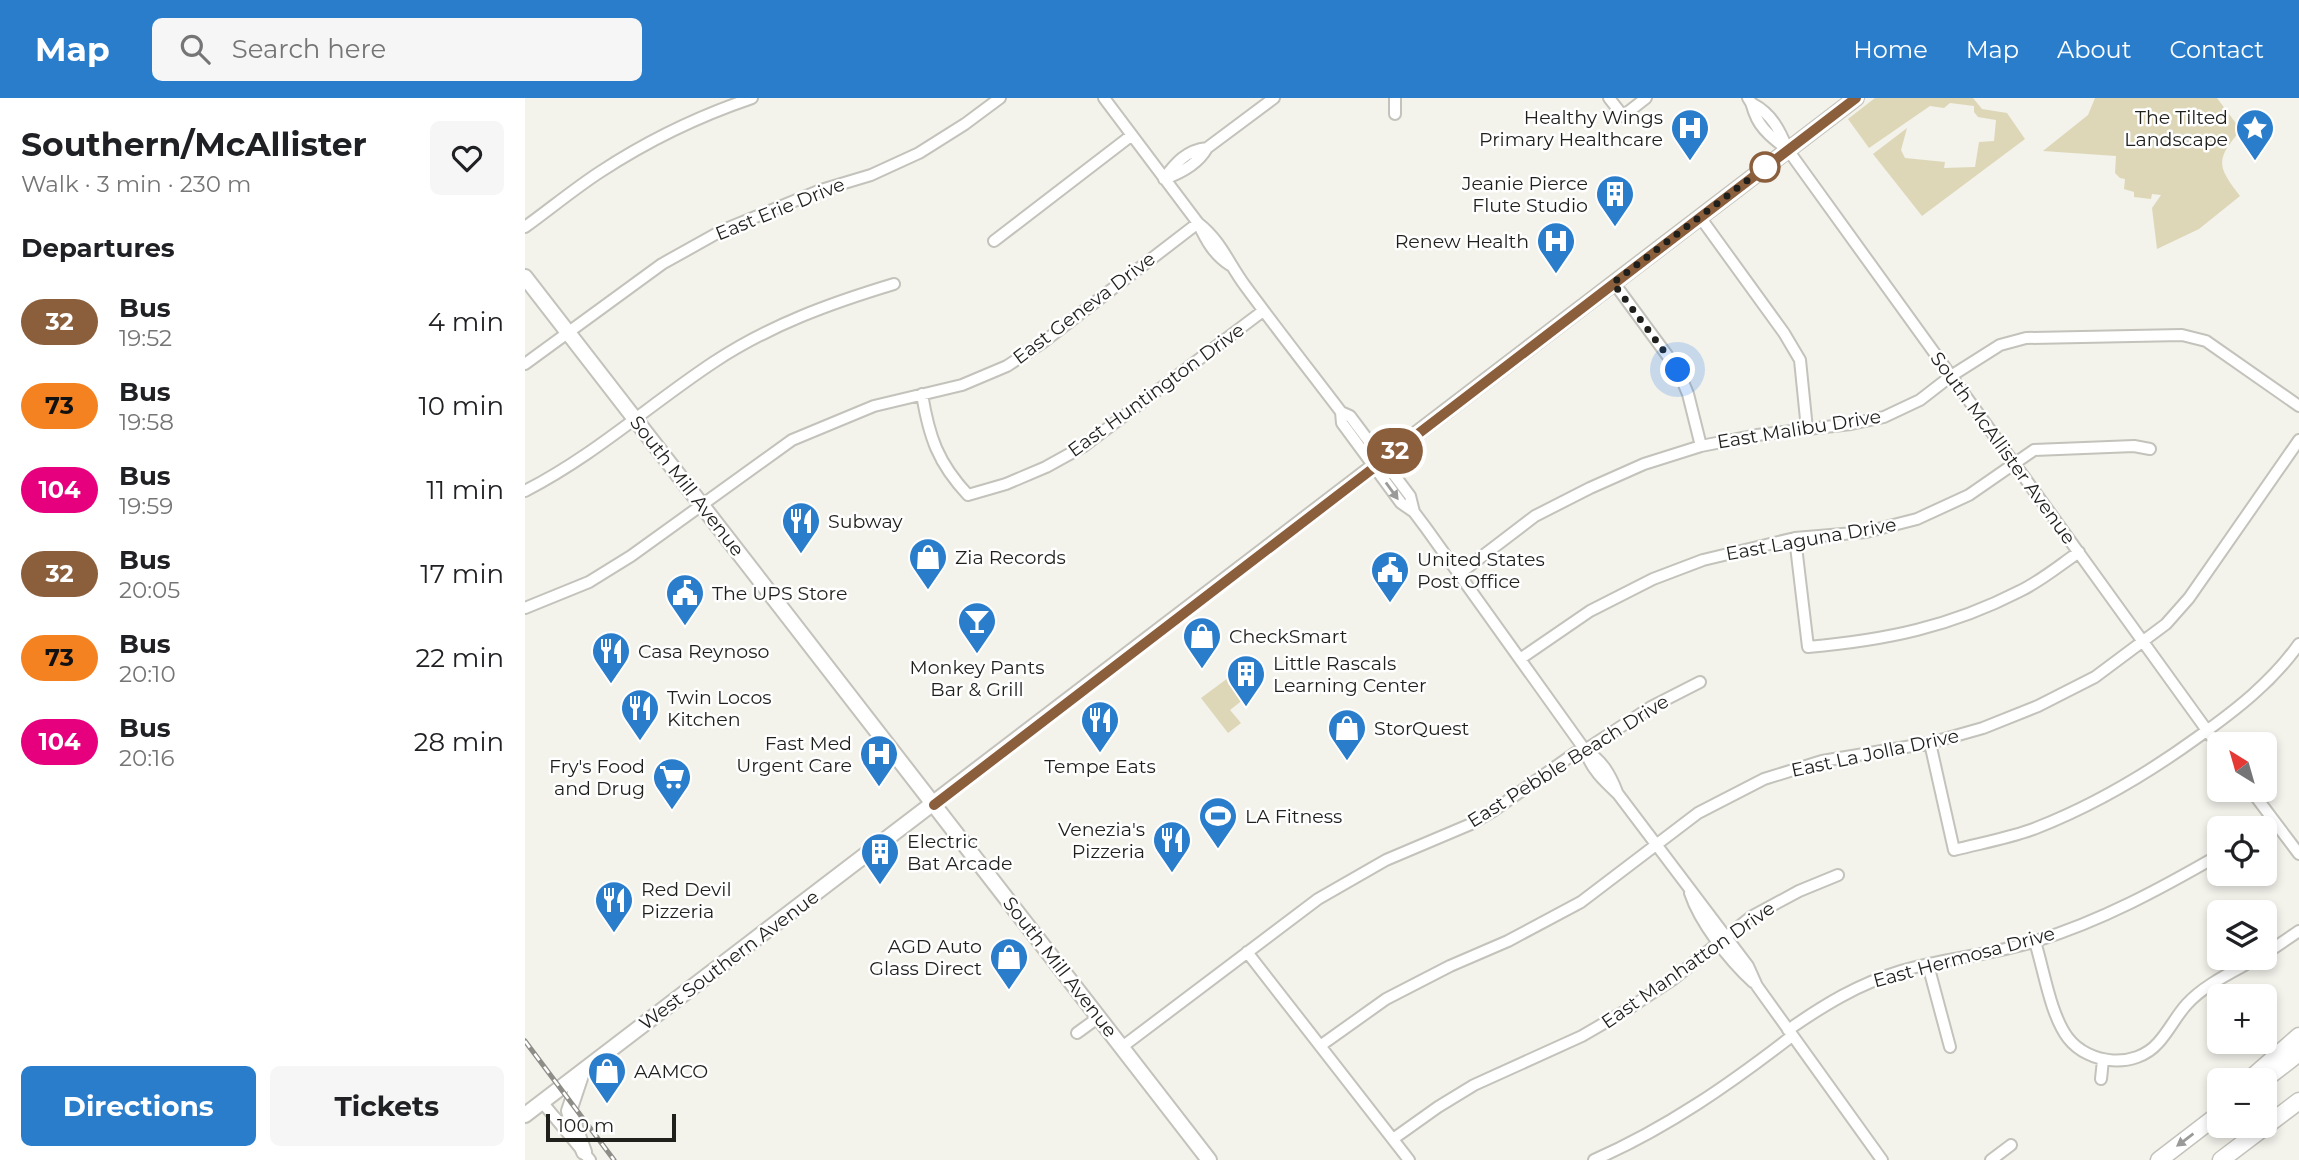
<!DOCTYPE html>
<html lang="en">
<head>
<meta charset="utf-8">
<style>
	body { margin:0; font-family:Montserrat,sans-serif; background:#f6f6f6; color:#202124; height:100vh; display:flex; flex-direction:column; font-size:26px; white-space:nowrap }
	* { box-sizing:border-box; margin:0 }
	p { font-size:23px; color:#757577 }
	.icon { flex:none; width:38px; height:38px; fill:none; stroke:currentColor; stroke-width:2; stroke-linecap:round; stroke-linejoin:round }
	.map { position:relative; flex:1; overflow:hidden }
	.side { display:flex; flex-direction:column; background:#fff; width:525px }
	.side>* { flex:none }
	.badge { padding:0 14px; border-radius:23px; font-size:24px; line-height:46px }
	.needle { width:46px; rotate:323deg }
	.fabs { position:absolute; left:1682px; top:634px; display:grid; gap:14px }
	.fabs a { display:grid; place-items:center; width:70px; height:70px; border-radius:10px; background:#fff; box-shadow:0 4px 10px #0003; font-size:35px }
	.scale { position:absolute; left:21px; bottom:18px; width:130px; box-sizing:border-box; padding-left:7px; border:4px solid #1f1f1c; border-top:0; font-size:19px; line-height:24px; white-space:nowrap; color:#1f1f1c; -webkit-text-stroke:5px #fff; paint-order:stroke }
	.you { position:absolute; width:35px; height:35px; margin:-18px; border:5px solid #fff; border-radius:50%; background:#1a73e8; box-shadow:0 0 0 10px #1a73e833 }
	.map>.badge { position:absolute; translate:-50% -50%; box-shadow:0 0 0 4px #fff }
	h2 { padding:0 21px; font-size:26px; line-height:63px }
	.round { display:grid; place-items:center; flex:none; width:74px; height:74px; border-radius:10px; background:#f6f6f6 }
	.overview { display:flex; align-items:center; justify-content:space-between; height:119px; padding:0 21px }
	h1 { font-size:33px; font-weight:700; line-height:52px }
	.action { display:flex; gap:14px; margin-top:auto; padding:14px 21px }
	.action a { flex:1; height:80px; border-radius:10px; background:#297dcb; color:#fff; font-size:28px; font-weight:700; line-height:80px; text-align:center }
	.action a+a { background:#f6f6f6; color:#202124 }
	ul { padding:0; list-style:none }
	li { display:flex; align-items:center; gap:21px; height:84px; padding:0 21px }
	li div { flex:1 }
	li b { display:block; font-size:26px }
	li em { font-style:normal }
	li .badge { min-width:77px; font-weight:700; text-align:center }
	header { display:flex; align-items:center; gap:42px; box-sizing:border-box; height:98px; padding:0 35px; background:#297dcb; color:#fff }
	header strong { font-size:33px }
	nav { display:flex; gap:38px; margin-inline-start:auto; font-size:24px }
	.search { width:490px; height:63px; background:#f6f6f6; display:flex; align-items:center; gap:18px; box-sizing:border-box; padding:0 24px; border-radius:10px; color:#757577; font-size:26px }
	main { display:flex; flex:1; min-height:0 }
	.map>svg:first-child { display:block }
</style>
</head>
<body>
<header>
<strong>Map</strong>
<div class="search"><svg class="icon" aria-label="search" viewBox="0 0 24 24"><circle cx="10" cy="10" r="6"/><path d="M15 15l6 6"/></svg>Search here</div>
<nav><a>Home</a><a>Map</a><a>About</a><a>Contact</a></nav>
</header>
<main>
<section class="side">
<div class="overview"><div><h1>Southern/McAllister</h1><p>Walk · 3 min · 230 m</p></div><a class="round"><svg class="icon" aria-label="heart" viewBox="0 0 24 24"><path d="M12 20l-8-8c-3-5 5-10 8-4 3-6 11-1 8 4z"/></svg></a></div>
<h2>Departures</h2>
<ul>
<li><span class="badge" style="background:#8b5e3c;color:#fff">32</span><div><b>Bus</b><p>19:52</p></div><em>4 min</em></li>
<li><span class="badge" style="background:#f58220;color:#111">73</span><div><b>Bus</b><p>19:58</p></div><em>10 min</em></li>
<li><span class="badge" style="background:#e6007e;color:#fff">104</span><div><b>Bus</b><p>19:59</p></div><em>11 min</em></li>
<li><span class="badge" style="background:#8b5e3c;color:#fff">32</span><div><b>Bus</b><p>20:05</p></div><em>17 min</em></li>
<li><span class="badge" style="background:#f58220;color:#111">73</span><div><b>Bus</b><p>20:10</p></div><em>22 min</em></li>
<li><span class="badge" style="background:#e6007e;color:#fff">104</span><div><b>Bus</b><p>20:16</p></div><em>28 min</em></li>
</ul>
<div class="action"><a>Directions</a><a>Tickets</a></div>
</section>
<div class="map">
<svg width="1774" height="1062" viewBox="0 0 1774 1062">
	<rect width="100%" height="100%" fill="#f3f2eb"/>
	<path fill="#ddd7b8" d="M1350 0H1448L1457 11 1482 15 1500 41 1397 118 1348 56 1382 30 1376 52 1380 60 1420 64 1419 70 1450 69 1454 44 1469 43 1471 22 1453 19 1449 14V8L1425 5 1419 10 1405 8 1344 50 1323 21Z
		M1570 0H1692L1716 32C1690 62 1692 68 1715 98L1674 131 1632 151 1627 110 1636 97 1627 96 1626 101 1609 99V94L1599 91 1600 81 1595 80 1590 75 1591 58 1518 53 1563 17Z
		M703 580 719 601 705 612 716 625 703 635 676 600Z"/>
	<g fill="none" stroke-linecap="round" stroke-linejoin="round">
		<defs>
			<path id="minor" d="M579 0 673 125C681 142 689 157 705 167
				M870 0V16
				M1084 0 1098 18 1121 0
				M1223 0C1228 6 1227 10 1230 16 1235 31 1251 43 1263 52
				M1228 6C1247 16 1255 33 1263 52L1694 649
				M639 81C656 75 673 66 682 50L749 0
				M639 81C650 65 662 52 682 50
				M1175 119 1259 235 1275 262 1282 331
				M673 125C697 144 703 165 721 189 752 231 784 272 816 314L825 318 885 398 889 414
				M0 129C25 111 49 91 75 74 122 43 174 18 227 0
				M469 143 607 37
				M1089 185 1153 272 1163 296 1176 348
				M0 266 137 166 196 133 296 92 346 77 394 55 440 26 475 0
				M397 296C404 339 413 365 443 397L481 386 521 369 559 348 738 213
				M816 314 817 325 876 405 889 414 901 430 1060 652C1066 671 1079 683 1093 696L1223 868 1232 888 1357 1062
				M0 393C70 357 124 307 189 264 245 227 306 205 369 186
				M1270 440 1283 549C1361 542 1425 529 1495 493 1516 483 1535 467 1554 454
				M934 476 1010 418 1065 390 1119 366 1176 348 1232 337 1326 326 1359 319 1395 302 1426 278 1475 247 1501 240 1657 237 1681 243 1774 308
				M0 510 64 484 106 458 267 342 349 308 437 287 482 268 517 245 673 125
				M995 561 1065 513 1128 481 1178 462 1270 440 1341 434 1392 421 1444 397 1509 352 1609 348 1625 351
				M1405 645 1429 752C1456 745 1485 740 1511 730 1570 707 1622 676 1673 639 1711 612 1747 584 1774 546
				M1060 652C1077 662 1085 676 1092 694
				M1725 691 1774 756
				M1732 730 1746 719
				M1165 795C1175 825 1204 862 1228 884
				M1510 844C1519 872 1525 916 1543 940 1564 967 1610 971 1633 945 1644 933 1651 918 1662 906 1680 886 1710 873 1734 859
				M722 854 884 1062
				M1740 856 1774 833
				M1403 867 1425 949
				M1263 932C1299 907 1333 886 1376 873 1420 860 1467 857 1511 843 1576 823 1635 791 1694 757
				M552 935 574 919
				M795 948 861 901 925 868 983 843 1056 804 1173 715 1239 681 1297 663 1405 645 1458 630 1513 608 1570 579 1641 526 1664 500 1774 342
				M597 949 793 801 861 762 946 726 968 713 1050 655 1060 652 1126 609 1175 584
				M1576 981 1578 962
				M17 1004 65 1062
				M868 1041 913 1009 949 987 1057 938 1100 913 1147 882 1226 819 1274 793 1313 777
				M1069 1062C1142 1030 1205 986 1267 938
				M1466 1062 1486 1047"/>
			<path id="major" d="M0 179 684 1062
				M57 974 44 1013 59 1054
				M0 1017 1331 0"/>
			<path id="highway" d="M1724 982 1774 938
				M1739 982 1774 955
				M1634 1062 1694 1016
				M1696 1062 1774 1003"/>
		</defs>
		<use href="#minor" stroke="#c3c2bb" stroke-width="14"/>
		<use href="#major" stroke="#c3c2bb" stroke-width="18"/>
		<use href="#highway" stroke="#c3c2bb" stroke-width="19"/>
		<use href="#minor" stroke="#fff" stroke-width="10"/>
		<use href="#major" stroke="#fff" stroke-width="14"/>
		<use href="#highway" stroke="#fff" stroke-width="16"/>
		<defs>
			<path id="rail" d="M0 943 89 1062"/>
		</defs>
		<use href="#rail" stroke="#8e8d88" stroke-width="5"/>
		<use href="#rail" stroke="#fff" stroke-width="2.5" stroke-dasharray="8" stroke-linecap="butt"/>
	</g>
	<defs><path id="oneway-solid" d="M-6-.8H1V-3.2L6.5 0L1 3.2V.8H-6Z" transform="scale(1.75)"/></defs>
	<g fill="#9a9a99">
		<use href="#oneway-solid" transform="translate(867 393) rotate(54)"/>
		<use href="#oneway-solid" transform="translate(1660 1042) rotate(143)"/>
	</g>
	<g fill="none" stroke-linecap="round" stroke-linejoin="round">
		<defs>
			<path id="line" d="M409 707 1331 0"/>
		</defs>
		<use href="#line" stroke="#fff" stroke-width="16"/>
		<use href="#line" stroke="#8b5e3c" stroke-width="10"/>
		<path stroke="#1f1f1c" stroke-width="7" stroke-dasharray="0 12.6" d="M1153 272 1088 185 1240 69"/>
	</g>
	<defs>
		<symbol id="hospital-pin" viewBox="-11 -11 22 30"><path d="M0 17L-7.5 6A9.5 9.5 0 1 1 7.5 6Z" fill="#297dcb" stroke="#fff"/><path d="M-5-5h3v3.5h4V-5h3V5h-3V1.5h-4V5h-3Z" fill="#fff"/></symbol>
		<symbol id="sight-pin" viewBox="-11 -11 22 30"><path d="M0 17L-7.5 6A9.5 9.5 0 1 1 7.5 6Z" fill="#297dcb" stroke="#fff"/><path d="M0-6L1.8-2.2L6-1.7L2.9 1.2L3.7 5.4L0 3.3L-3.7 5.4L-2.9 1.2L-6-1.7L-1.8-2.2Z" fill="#fff"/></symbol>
		<symbol id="building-pin" viewBox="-11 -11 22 30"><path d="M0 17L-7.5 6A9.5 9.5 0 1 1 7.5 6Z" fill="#297dcb" stroke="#fff"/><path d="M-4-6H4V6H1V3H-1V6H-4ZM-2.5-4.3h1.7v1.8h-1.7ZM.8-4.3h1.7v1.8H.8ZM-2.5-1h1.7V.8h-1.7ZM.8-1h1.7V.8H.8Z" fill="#fff"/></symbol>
		<symbol id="restaurant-pin" viewBox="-11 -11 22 30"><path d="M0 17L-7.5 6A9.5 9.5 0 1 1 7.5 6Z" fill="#297dcb" stroke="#fff"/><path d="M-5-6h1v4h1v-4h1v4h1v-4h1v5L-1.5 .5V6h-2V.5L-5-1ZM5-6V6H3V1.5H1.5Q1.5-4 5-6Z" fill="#fff"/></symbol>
		<symbol id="shop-pin" viewBox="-11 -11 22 30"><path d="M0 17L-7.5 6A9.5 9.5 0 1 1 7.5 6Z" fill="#297dcb" stroke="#fff"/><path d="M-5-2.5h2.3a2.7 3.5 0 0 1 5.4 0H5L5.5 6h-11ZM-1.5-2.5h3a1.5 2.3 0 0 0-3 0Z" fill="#fff"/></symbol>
		<symbol id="civic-pin" viewBox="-11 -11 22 30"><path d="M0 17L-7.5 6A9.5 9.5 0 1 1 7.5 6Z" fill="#297dcb" stroke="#fff"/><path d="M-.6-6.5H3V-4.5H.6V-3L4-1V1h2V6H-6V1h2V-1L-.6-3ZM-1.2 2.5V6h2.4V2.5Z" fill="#fff"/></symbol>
		<symbol id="bar-pin" viewBox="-11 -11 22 30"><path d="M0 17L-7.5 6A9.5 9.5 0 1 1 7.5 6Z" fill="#297dcb" stroke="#fff"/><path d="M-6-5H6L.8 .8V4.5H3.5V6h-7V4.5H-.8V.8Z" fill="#fff"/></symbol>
		<symbol id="supermarket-pin" viewBox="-11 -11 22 30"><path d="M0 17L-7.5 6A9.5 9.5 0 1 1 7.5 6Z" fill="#297dcb" stroke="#fff"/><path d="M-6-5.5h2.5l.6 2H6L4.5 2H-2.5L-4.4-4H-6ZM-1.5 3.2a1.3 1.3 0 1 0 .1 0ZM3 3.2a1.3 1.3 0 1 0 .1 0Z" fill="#fff"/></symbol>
		<symbol id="stadium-pin" viewBox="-11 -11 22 30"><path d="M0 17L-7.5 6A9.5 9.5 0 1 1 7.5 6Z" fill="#297dcb" stroke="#fff"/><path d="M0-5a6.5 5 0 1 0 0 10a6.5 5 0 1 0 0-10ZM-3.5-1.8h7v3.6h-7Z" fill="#fff"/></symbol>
	</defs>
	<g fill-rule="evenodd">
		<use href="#hospital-pin" x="1143" y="8" width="44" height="60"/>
		<use href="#sight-pin" x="1708" y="8" width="44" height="60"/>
		<use href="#building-pin" x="1068" y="74" width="44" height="60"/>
		<use href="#hospital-pin" x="1009" y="121" width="44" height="60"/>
		<use href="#restaurant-pin" x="254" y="401" width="44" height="60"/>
		<use href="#shop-pin" x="381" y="437" width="44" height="60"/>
		<use href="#civic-pin" x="843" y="450" width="44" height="60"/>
		<use href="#civic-pin" x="138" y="473" width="44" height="60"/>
		<use href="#bar-pin" x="430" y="501" width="44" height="60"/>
		<use href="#shop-pin" x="655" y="516" width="44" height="60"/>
		<use href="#restaurant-pin" x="64" y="531" width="44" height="60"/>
		<use href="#building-pin" x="699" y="554" width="44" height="60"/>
		<use href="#restaurant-pin" x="93" y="588" width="44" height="60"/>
		<use href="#restaurant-pin" x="553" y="600" width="44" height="60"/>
		<use href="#shop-pin" x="800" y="608" width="44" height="60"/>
		<use href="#hospital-pin" x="332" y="634" width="44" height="60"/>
		<use href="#supermarket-pin" x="125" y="657" width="44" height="60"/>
		<use href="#stadium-pin" x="671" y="696" width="44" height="60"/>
		<use href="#restaurant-pin" x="625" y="720" width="44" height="60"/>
		<use href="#building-pin" x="333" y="732" width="44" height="60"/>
		<use href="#restaurant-pin" x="67" y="780" width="44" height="60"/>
		<use href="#shop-pin" x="462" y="837" width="44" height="60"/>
		<use href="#shop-pin" x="60" y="951" width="44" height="60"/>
	</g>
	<circle fill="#fff" stroke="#8b5e3c" stroke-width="3.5" cx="1240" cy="69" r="14"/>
	<g text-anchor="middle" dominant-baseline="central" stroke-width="5" stroke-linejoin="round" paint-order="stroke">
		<g font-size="19" fill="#1f1f1c" stroke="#fff" text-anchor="start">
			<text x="1138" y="19" text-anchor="end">Healthy Wings<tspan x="1138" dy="22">Primary Healthcare</tspan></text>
			<text x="1703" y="19" text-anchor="end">The Tilted<tspan x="1703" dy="22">Landscape</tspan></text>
			<text x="1063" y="85" text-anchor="end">Jeanie Pierce<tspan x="1063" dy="22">Flute Studio</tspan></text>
			<text x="1004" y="143" text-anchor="end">Renew Health</text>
			<text x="303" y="423">Subway</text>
			<text x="430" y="459">Zia Records</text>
			<text x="892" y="461">United States<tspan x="892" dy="22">Post Office</tspan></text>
			<text x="187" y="495">The UPS Store</text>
			<text x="704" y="538">CheckSmart</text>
			<text x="113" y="553">Casa Reynoso</text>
			<text x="748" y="565">Little Rascals<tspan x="748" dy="22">Learning Center</tspan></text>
			<text x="452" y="569" text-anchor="middle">Monkey Pants<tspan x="452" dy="22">Bar &amp; Grill</tspan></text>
			<text x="142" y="599">Twin Locos<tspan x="142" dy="22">Kitchen</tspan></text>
			<text x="849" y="630">StorQuest</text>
			<text x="327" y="645" text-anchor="end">Fast Med<tspan x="327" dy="22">Urgent Care</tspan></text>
			<text x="120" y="668" text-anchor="end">Fry's Food<tspan x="120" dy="22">and Drug</tspan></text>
			<text x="575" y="668" text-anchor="middle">Tempe Eats</text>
			<text x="720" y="718">LA Fitness</text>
			<text x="620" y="731" text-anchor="end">Venezia's<tspan x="620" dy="22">Pizzeria</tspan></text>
			<text x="382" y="743">Electric<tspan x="382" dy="22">Bat Arcade</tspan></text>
			<text x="116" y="791">Red Devil<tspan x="116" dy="22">Pizzeria</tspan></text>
			<text x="457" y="848" text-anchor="end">AGD Auto<tspan x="457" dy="22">Glass Direct</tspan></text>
			<text x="109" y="973">AAMCO</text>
		</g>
		<g font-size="19" fill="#1f1f1c" stroke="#fff">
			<text transform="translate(255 111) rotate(-22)">East Erie Drive</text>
			<text transform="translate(559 210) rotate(-37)">East Geneva Drive</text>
			<text transform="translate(631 292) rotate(-36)">East Huntington Drive</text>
			<text transform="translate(1274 331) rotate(-9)">East Malibu Drive</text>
			<text transform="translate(1478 350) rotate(54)">South McAllister Avenue</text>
			<text transform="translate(162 388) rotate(52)">South Mill Avenue</text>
			<text transform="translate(1286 441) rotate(-10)">East Laguna Drive</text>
			<text transform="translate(1350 655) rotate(-12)">East La Jolla Drive</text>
			<text transform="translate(1043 663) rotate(-32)">East Pebble Beach Drive</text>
			<text transform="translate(1439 859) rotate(-15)">East Hermosa Drive</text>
			<text transform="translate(204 862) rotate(-37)">West Southern Avenue</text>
			<text transform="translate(1163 867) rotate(-35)">East Manhatton Drive</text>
			<text transform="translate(535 869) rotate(52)">South Mill Avenue</text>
		</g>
	</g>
</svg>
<div class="fabs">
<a><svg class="needle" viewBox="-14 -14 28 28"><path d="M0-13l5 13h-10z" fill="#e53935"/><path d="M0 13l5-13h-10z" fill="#757577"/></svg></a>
<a><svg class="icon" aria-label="locate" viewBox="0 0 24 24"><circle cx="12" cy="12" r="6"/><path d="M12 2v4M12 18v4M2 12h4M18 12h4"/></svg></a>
<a><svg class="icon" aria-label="layers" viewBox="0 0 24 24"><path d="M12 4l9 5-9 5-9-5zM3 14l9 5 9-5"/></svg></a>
<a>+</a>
<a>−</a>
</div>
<div class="scale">100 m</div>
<div class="you" style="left:1153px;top:272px"></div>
<b class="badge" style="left:870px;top:353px;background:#8b5e3c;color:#fff">32</b>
</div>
</main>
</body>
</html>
